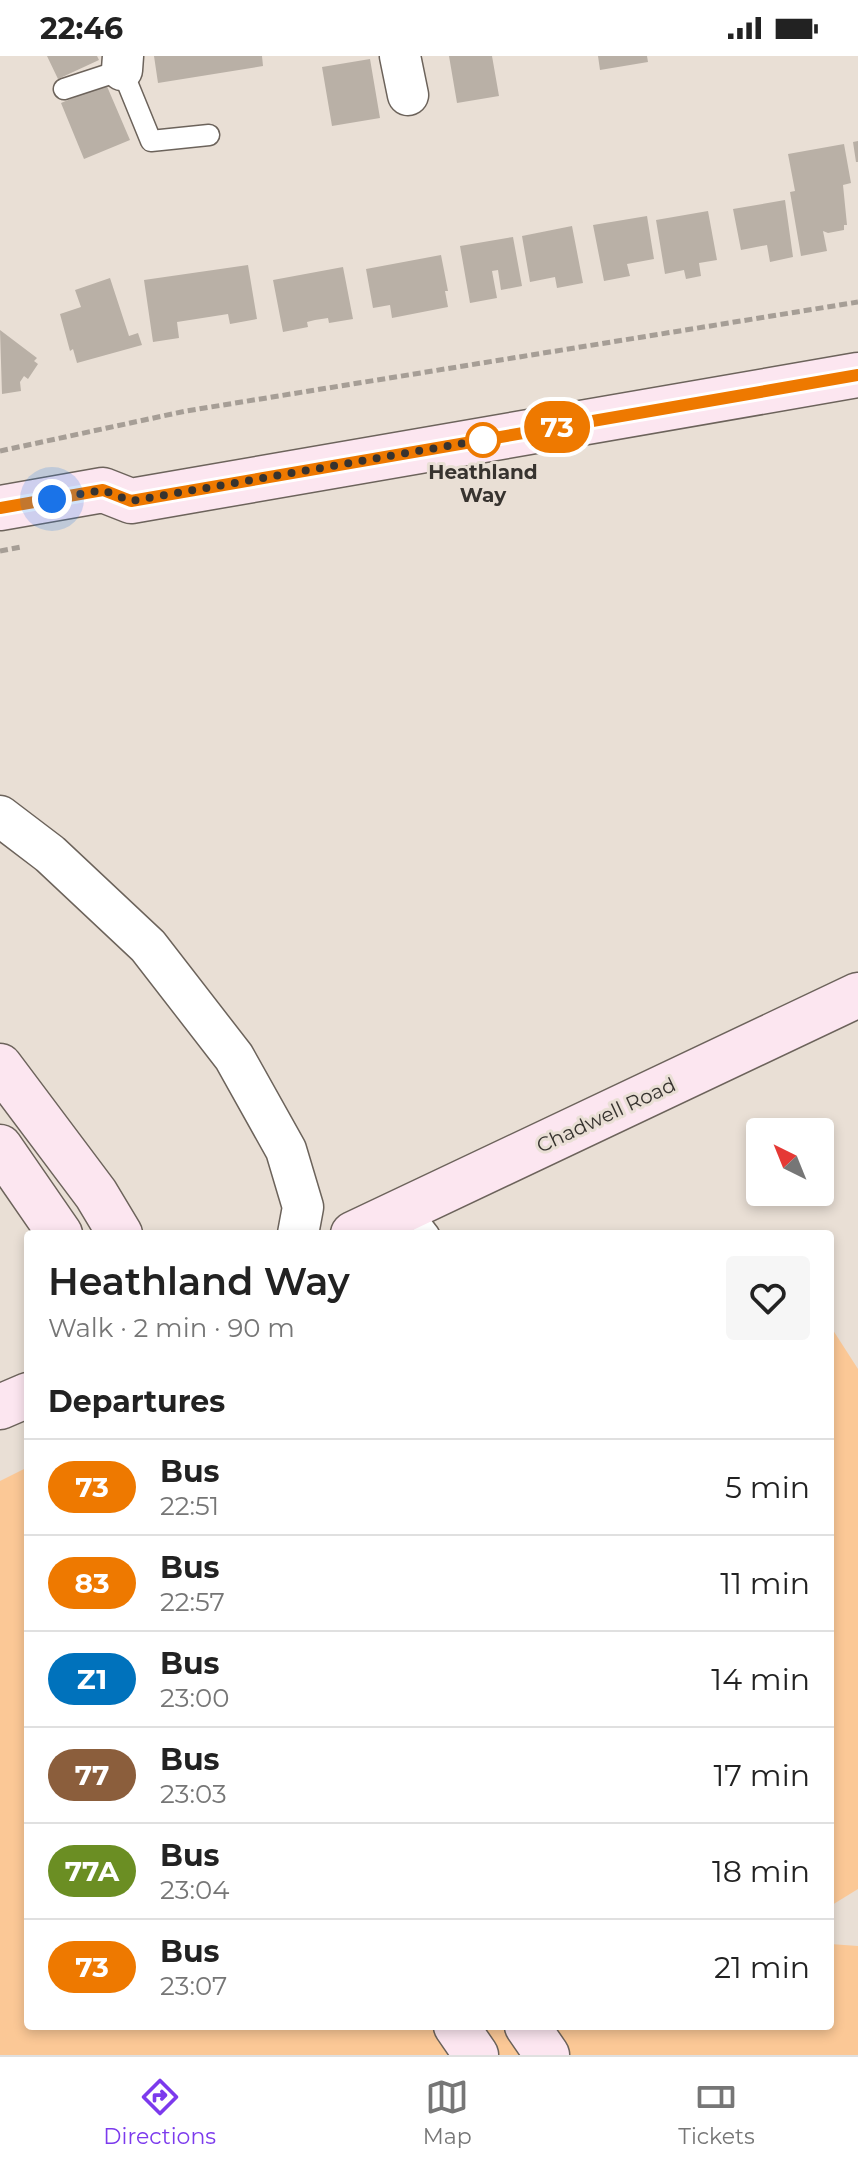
<!DOCTYPE html>
<html lang="en">
<head>
<meta charset="utf-8">
<style>
	body { margin:0; font-family:Montserrat,sans-serif; background:#f6f6f6; color:#222; height:100vh; display:flex; flex-direction:column; font-size:30px; white-space:nowrap }
	* { box-sizing:border-box; margin:0 }
	p { font-size:26px; color:#767676 }
	.icon { flex:none; width:44px; height:44px; fill:none; stroke:currentColor; stroke-width:2; stroke-linecap:round; stroke-linejoin:round }
	.map { position:relative; flex:1; overflow:hidden }
	.sheet { position:absolute; left:24px; top:1174px; width:810px; height:800px; display:flex; flex-direction:column; background:#fff; border-radius:8px; box-shadow:0 4px 12px #0003 }
	.sheet>* { flex:none }
	.badge { padding:0 16px; border-radius:26px; font-size:28px; line-height:52px }
	.needle { width:52px; rotate:317deg }
	.fabs { position:absolute; left:746px; top:1062px; display:grid; gap:16px }
	.fabs a { display:grid; place-items:center; width:88px; height:88px; border-radius:8px; background:#fff; box-shadow:0 4px 12px #0003; font-size:40px }
	.you { position:absolute; width:40px; height:40px; margin:-20px; border:6px solid #fff; border-radius:50%; background:#1a73e8; box-shadow:0 0 0 12px #1a73e833 }
	.map>.badge { position:absolute; translate:-50% -50%; box-shadow:0 0 0 4px #fff }
	h2 { padding:0 24px; font-size:30px; line-height:72px }
	.round { display:grid; place-items:center; flex:none; width:84px; height:84px; border-radius:8px; background:#f6f6f6 }
	.overview { display:flex; align-items:center; justify-content:space-between; height:136px; padding:0 24px }
	h1 { font-size:38px; font-weight:600; line-height:60px }
	ul { padding:0; list-style:none }
	li { display:flex; align-items:center; gap:24px; height:96px; padding:0 24px; border-top:2px solid #e0e0e0 }
	li div { flex:1 }
	li b { display:block; font-size:30px }
	li em { font-style:normal }
	li .badge { min-width:88px; font-weight:700; text-align:center }
	.status { display:flex; justify-content:space-between; align-items:center; height:56px; padding:0 40px; background:#fff; direction:ltr }
	.status svg { height:22px; fill:currentColor }
	.menu { display:flex; justify-content:space-around; align-items:center; height:112px; border-top:2px solid #e0e0e0; background:#fff; font-size:22px; color:#767676 }
	.menu a { display:grid; justify-items:center; gap:4px }
	.menu .current { color:#7c3aed }
	.map>svg:first-child { display:block }
</style>
</head>
<body>
<div class="status"><b>22:46</b><svg viewBox="0 0 49 12"><path d="M0 12V9h3v3zM5 12V6h3v6zM10 12V3h3v9zM15 12V0h3v12zM26 1h20v11H26zM47 4h2v5h-2z"/></svg></div>
<div class="map">
<svg width="858" height="1999" viewBox="0 0 858 1999">
	<rect width="100%" height="100%" fill="#e9dfd5"/>
	<path fill="#fbc896" d="M831 1271 858 1313V1833L832 1849 830 1846Z
		M28 1411V1970H830V1888L858 1890V1999H0V1425Z"/>
	<path fill="#b9b0a6" d="M47 0H97L99 4 58 23Z
		M154 0H262L263 10 158 27Z
		M449 0H492L499 40 457 47Z
		M598 0H647L648 6 600 14Z
		M370 3 380 62 332 70 322 11Z
		M106 28 130 84 84 103 61 47Z
		M858 85V106H856L853 86Z
		M844 88 851 127 843 129 847 169H844V174L828 177 823 175 827 195 801 200 790 136 795 135 788 98Z
		M785 144 793 201 770 206 767 189 741 194 733 153Z
		M708 155 717 204 699 207 701 220 686 223 684 214 665 218 656 164Z
		M647 160 654 203 627 208 630 220 604 225 593 169Z
		M572 170 583 227 557 232 555 221 530 226 522 180Z
		M513 181 522 230 501 234 498 214 492 215 497 242 470 247 460 190Z
		M441 199 448 235H445L448 251 392 262 390 249 373 252 366 213Z
		M248 209 257 263 230 268 228 258 177 266 179 282 153 286 144 224Z
		M343 211 353 263 329 267 328 262 315 264 307 266 308 271 283 276 273 224Z
		M110 222 129 280 138 277 142 289 77 307 73 293 70 295 60 258 81 251 75 234Z
		M0 274 37 302 34 305 38 308 28 323 24 320 20 326 21 335 2 338Z"/>
	<g fill="none" stroke-linecap="round" stroke-linejoin="round">
		<defs>
			<path id="lane" d="M64 33 122 14 151 85 209 79
				M409 1152 429 1178"/>
			<path id="street" d="M400 0 408 39
				M122 14 123 0
				M0 760 50 798 148 890 234 1001 286 1094 303 1151 298 1178"/>
			<path id="secondary" d="M0 452 103 434 131 445 858 319
				M0 1010 96 1138 120 1178
				M0 1091 60 1178
				M353 1178 858 939
				M0 1351 28 1339
				M456 1970 476 1999
				M527 1970 547 1999"/>
		</defs>
		<use href="#lane" stroke="#6c635b" stroke-width="23"/>
		<use href="#street" stroke="#6c635b" stroke-width="43"/>
		<use href="#secondary" stroke="#6c635b" stroke-width="47"/>
		<path stroke="#a69e96" stroke-width="5" stroke-dasharray="8 4" stroke-linecap="butt" d="M0 395 186 355 858 246
			M0 495 21 491"/>
		<use href="#lane" stroke="#fff" stroke-width="20"/>
		<use href="#street" stroke="#fff" stroke-width="40"/>
		<use href="#secondary" stroke="#fce6f0" stroke-width="44"/>
	</g>
	<g fill="none" stroke-linecap="round" stroke-linejoin="round">
		<defs>
			<path id="line" d="M0 452 103 434 131 445 858 319"/>
		</defs>
		<use href="#line" stroke="#fff" stroke-width="18"/>
		<use href="#line" stroke="#ee7900" stroke-width="12"/>
		<path stroke="#37332f" stroke-width="8" stroke-dasharray="0 14.4" d="M52 443 103 434 131 445 493 382 483 384"/>
	</g>
	<circle fill="#fff" stroke="#ee7900" stroke-width="4" cx="483" cy="384" r="16"/>
	<g text-anchor="middle" dominant-baseline="central" stroke-width="6" stroke-linejoin="round" paint-order="stroke">
		<g font-size="20" font-weight="bold" fill="#37332f" stroke="#e9dfd5">
			<text x="483" y="416">Heathland<tspan x="483" dy="23">Way</tspan></text>
		</g>
		<g font-size="20" fill="#37332f" stroke="#e9dfd5">
			<text transform="translate(606 1059) rotate(-25)">Chadwell Road</text>
		</g>
	</g>
</svg>
<div class="fabs">
<a><svg class="needle" viewBox="-14 -14 28 28"><path d="M0-13l5 13h-10z" fill="#e53935"/><path d="M0 13l5-13h-10z" fill="#767676"/></svg></a>
</div>
<div class="you" style="left:52px;top:443px"></div>
<b class="badge" style="left:557px;top:371px;background:#ee7900;color:#fff">73</b>
<section class="sheet">
<div class="overview"><div><h1>Heathland Way</h1><p>Walk · 2 min · 90 m</p></div><a class="round"><svg class="icon" aria-label="heart" viewBox="0 0 24 24"><path d="M12 20l-8-8c-3-5 5-10 8-4 3-6 11-1 8 4z"/></svg></a></div>
<h2>Departures</h2>
<ul>
<li><span class="badge" style="background:#ee7900;color:#fff">73</span><div><b>Bus</b><p>22:51</p></div><em>5 min</em></li>
<li><span class="badge" style="background:#ee7900;color:#fff">83</span><div><b>Bus</b><p>22:57</p></div><em>11 min</em></li>
<li><span class="badge" style="background:#0072bc;color:#fff">Z1</span><div><b>Bus</b><p>23:00</p></div><em>14 min</em></li>
<li><span class="badge" style="background:#8b5e3c;color:#fff">77</span><div><b>Bus</b><p>23:03</p></div><em>17 min</em></li>
<li><span class="badge" style="background:#6b8e23;color:#fff">77A</span><div><b>Bus</b><p>23:04</p></div><em>18 min</em></li>
<li><span class="badge" style="background:#ee7900;color:#fff">73</span><div><b>Bus</b><p>23:07</p></div><em>21 min</em></li>
</ul>
</section>
</div>
<nav class="menu">
<a class="current"><svg class="icon" aria-label="directions" viewBox="0 0 24 24"><path d="M12 3l9 9-9 9-9-9zM9 14v-3h6M13 9l2 2-2 2"/></svg>Directions</a>
<a><svg class="icon" aria-label="map" viewBox="0 0 24 24"><path d="M3 6l6-2 6 2 6-2v14l-6 2-6-2-6 2zM9 4v14M15 6v14"/></svg>Map</a>
<a><svg class="icon" aria-label="tickets" viewBox="0 0 24 24"><path d="M3 7h18v10H3zM15 7v10"/></svg>Tickets</a>
</nav>
</body>
</html>
